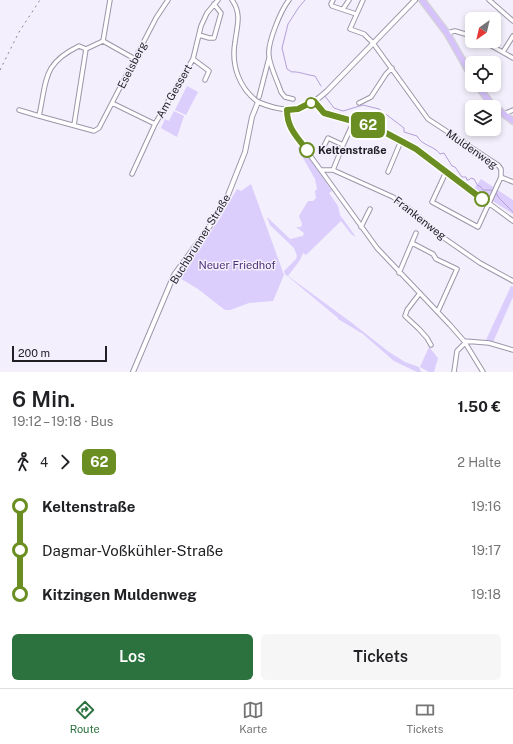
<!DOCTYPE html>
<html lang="de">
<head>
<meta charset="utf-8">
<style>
	body { margin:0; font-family:"Public Sans",sans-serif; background:#f6f6f6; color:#202124; height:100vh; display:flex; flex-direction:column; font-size:15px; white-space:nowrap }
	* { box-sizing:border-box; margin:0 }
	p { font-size:13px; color:#757577 }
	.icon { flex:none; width:22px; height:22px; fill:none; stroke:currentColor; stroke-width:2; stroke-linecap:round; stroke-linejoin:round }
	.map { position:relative; height:372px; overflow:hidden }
	.details { display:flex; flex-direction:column; background:#fff; flex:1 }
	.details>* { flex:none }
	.badge { padding:0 8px; border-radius:6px; font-size:14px; line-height:26px }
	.needle { width:26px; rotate:214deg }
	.tools { position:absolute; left:465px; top:12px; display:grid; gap:8px }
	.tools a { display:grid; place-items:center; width:36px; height:36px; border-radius:6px; background:#fff; box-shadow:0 2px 6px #0003; font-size:20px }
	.scale { position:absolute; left:12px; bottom:10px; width:95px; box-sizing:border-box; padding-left:4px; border:2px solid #211e26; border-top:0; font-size:11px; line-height:14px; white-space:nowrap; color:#211e26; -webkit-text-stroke:3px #f3effc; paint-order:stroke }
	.map>.badge { position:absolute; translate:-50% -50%; box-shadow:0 0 0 2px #fff }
	.legs { display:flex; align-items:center; gap:6px; height:44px; padding:0 12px; font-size:13px }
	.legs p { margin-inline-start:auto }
	.headline { display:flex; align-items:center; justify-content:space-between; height:68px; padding:0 12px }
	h1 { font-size:22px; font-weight:600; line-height:30px }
	.action { display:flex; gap:8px; margin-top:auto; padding:8px 12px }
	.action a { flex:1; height:46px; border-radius:6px; background:#2c723e; color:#fff; font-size:16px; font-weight:600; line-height:46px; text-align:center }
	.action a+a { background:#f6f6f6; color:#202124 }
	ul { padding:0 12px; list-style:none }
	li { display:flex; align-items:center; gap:14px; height:44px; font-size:15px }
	li i { display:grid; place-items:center; width:6px; height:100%; margin:0 5px; background:currentColor }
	li i::after { content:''; width:10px; height:10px; margin:-5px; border:3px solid; border-radius:50%; background:#fff }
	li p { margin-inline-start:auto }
	li:first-child i { background:linear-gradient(#0000 50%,currentColor 0) }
	li:last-child i { background:linear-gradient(currentColor 50%,#0000 0) }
	.menu { display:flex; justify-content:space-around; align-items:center; height:56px; border-top:1px solid #e0e0e0; background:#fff; font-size:11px; color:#757577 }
	.menu a { display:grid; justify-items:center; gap:2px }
	.menu .on { color:#2c723e }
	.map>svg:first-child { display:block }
</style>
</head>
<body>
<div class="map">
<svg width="513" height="372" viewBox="0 0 513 372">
	<rect width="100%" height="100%" fill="#f3effc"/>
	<path fill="#dbcdfc" d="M187 86 198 92 186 115 175 110Z
		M174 111 184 116 177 137 161 128 165 119 169 121Z
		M300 145 332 191 329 193 338 206 340 215 356 237 351 234 341 221 306 255 303 253 300 260 288 276 352 323 389 352 405 362 419 367 421 372H417L394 361 363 334 338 319V318L285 274 284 271 296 259 297 256 294 248 270 225 267 217 290 239 303 236 304 233 296 227H301L302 224 299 216 308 201H313L316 198 315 191 317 189 315 179 298 149V146Z
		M481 179 513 200V214L474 189Z
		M251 184 284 275 273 301 249 303 230 310H225L198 289 178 277 219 220 237 189 241 191Z
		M511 286 513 287V297L493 342 494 343 485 342Z
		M429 347 438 358 434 372H429L420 367Z"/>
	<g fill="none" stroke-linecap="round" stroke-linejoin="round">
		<path stroke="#b3a0db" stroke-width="1" d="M305 0 299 7 288 24 282 48 287 69 292 72C297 71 307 75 315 76L321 86
			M325 96 334 108 343 111 363 105 379 109 404 128V132L417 136C422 146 435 146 440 154L444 153 452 166 455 167 462 177H466L467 180H469L471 178 474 179 478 186H480L483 190H491L493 192
			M496 193 499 198 513 212"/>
		<defs>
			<path id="minor" d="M232 0C242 14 237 26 235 42 231 65 239 88 258 102
				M289 0C281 10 267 43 269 56 270 67 278 82 281 92L285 97 293 99
				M333 0 331 4 332 6 356 14
				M363 0 350 29 364 34 373 43 428 119 498 165 501 169V177L513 182
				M489 0 513 21
				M343 9 349 0
				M447 33 455 31 472 36
				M199 35 209 38H214L221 13 214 4
				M103 41 135 59
				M483 41 513 58
				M86 49 79 46C42 64 47 80 39 116L94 131 99 128 156 18 168 0
				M86 49 103 41 110 0
				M503 52 513 36
				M193 59 209 71 205 80
				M259 97 269 58
				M314 101 324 113 374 127 415 149 513 221
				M112 103 155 124
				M359 103 371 97 386 74 392 68
				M19 110 39 116
				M287 110 288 122 291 129 377 248 450 325 464 341 483 372
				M504 114 513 110
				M74 125 86 49
				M321 152 328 138 343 145 354 121
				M321 170H333L393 197 412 211 441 236 480 263 513 281
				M333 170 343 145
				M388 172 401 141
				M446 172 432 202 478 227 501 177
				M132 174 155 124 193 59 201 26 207 13 218 0
				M361 227 370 209
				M412 243 433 254 436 259 457 269 438 311
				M399 273 416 233
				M420 293 407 310 405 316 419 329 427 338 431 345
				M464 341 489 343 513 350
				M454 372 457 351 465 343"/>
			<path id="tertiary" d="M133 372 174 275 212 223 226 200 245 152 252 117 258 102C286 114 305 112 327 91L415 0"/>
			<path id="primary" d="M422 0 447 33 472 77
				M477 85 492 105 513 121"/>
		</defs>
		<use href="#minor" stroke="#9c96a9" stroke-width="5.5"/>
		<use href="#tertiary" stroke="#9c96a9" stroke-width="6"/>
		<use href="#primary" stroke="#d3d2d4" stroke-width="8"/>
		<use href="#minor" stroke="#fff" stroke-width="3.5"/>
		<use href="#tertiary" stroke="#fff" stroke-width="4"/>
		<use href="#primary" stroke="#d7c3fb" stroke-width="5.5"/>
		<path stroke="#86828d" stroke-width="1" stroke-dasharray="2 4" stroke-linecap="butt" d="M0 70 19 32 40 0"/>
	</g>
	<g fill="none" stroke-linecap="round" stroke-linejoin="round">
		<defs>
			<path id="line-1" d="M307 150C297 137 287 128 287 110L298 109 314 101 324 113 374 127 388 134 416 149 482 199"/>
		</defs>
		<use href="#line-1" stroke="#fff" stroke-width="9"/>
		<use href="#line-1" stroke="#6b8e23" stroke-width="6"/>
	</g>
	<g fill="#fff" stroke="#6b8e23" stroke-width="2">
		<circle cx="311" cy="103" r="5"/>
		<circle cx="307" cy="150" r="7"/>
		<circle cx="482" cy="199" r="7"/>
	</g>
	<g text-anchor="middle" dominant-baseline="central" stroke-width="3" stroke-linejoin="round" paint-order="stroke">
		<g font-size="11" fill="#211e26" stroke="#f3effc">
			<text transform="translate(132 65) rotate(-63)">Eselsberg</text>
			<text transform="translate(174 91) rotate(-60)">Am Gessert</text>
			<text transform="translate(472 149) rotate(35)">Muldenweg</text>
			<text transform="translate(420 218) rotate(38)">Frankenweg</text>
			<text transform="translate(200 239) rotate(-58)">Buchbrunner Straße</text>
		</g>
		<g font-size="11" font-weight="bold" fill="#211e26" stroke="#f3effc" text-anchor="start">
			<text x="318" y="150">Keltenstraße</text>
		</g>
		<g font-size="11" fill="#4f337a" stroke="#f3effc">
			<text x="237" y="265">Neuer Friedhof</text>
		</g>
	</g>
</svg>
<div class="tools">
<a><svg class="needle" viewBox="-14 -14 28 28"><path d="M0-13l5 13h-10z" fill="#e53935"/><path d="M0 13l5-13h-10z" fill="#757577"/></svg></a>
<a><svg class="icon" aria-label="locate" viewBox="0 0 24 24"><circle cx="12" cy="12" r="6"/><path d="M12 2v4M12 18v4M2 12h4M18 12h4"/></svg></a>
<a><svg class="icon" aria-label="layers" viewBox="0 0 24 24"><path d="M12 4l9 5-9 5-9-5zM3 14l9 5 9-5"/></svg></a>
</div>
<div class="scale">200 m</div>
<b class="badge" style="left:368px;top:125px;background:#6b8e23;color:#fff">62</b>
</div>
<section class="details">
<div class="headline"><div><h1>6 Min.</h1><p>19:12 – 19:18 · Bus</p></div><b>1.50 €</b></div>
<div class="legs"><svg class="icon" aria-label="walk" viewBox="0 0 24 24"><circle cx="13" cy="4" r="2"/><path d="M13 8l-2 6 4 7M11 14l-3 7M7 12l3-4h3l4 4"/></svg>4<svg class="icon" aria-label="forward" viewBox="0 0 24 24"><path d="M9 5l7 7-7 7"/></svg><b class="badge" style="background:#6b8e23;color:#fff">62</b><p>2 Halte</p></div>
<ul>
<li><i style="color:#6b8e23"></i><b>Keltenstraße</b><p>19:16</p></li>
<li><i style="color:#6b8e23"></i><span>Dagmar-Voßkühler-Straße</span><p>19:17</p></li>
<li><i style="color:#6b8e23"></i><b>Kitzingen Muldenweg</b><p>19:18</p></li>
</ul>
<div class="action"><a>Los</a><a>Tickets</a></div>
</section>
<nav class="menu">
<a class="on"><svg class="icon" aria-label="directions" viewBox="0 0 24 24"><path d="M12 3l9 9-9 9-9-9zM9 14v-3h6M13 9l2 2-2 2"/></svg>Route</a>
<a><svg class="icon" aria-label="map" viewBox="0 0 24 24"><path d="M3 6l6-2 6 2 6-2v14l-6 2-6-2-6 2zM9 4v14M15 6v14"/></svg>Karte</a>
<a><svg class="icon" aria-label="tickets" viewBox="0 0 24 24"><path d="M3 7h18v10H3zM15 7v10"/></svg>Tickets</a>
</nav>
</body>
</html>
